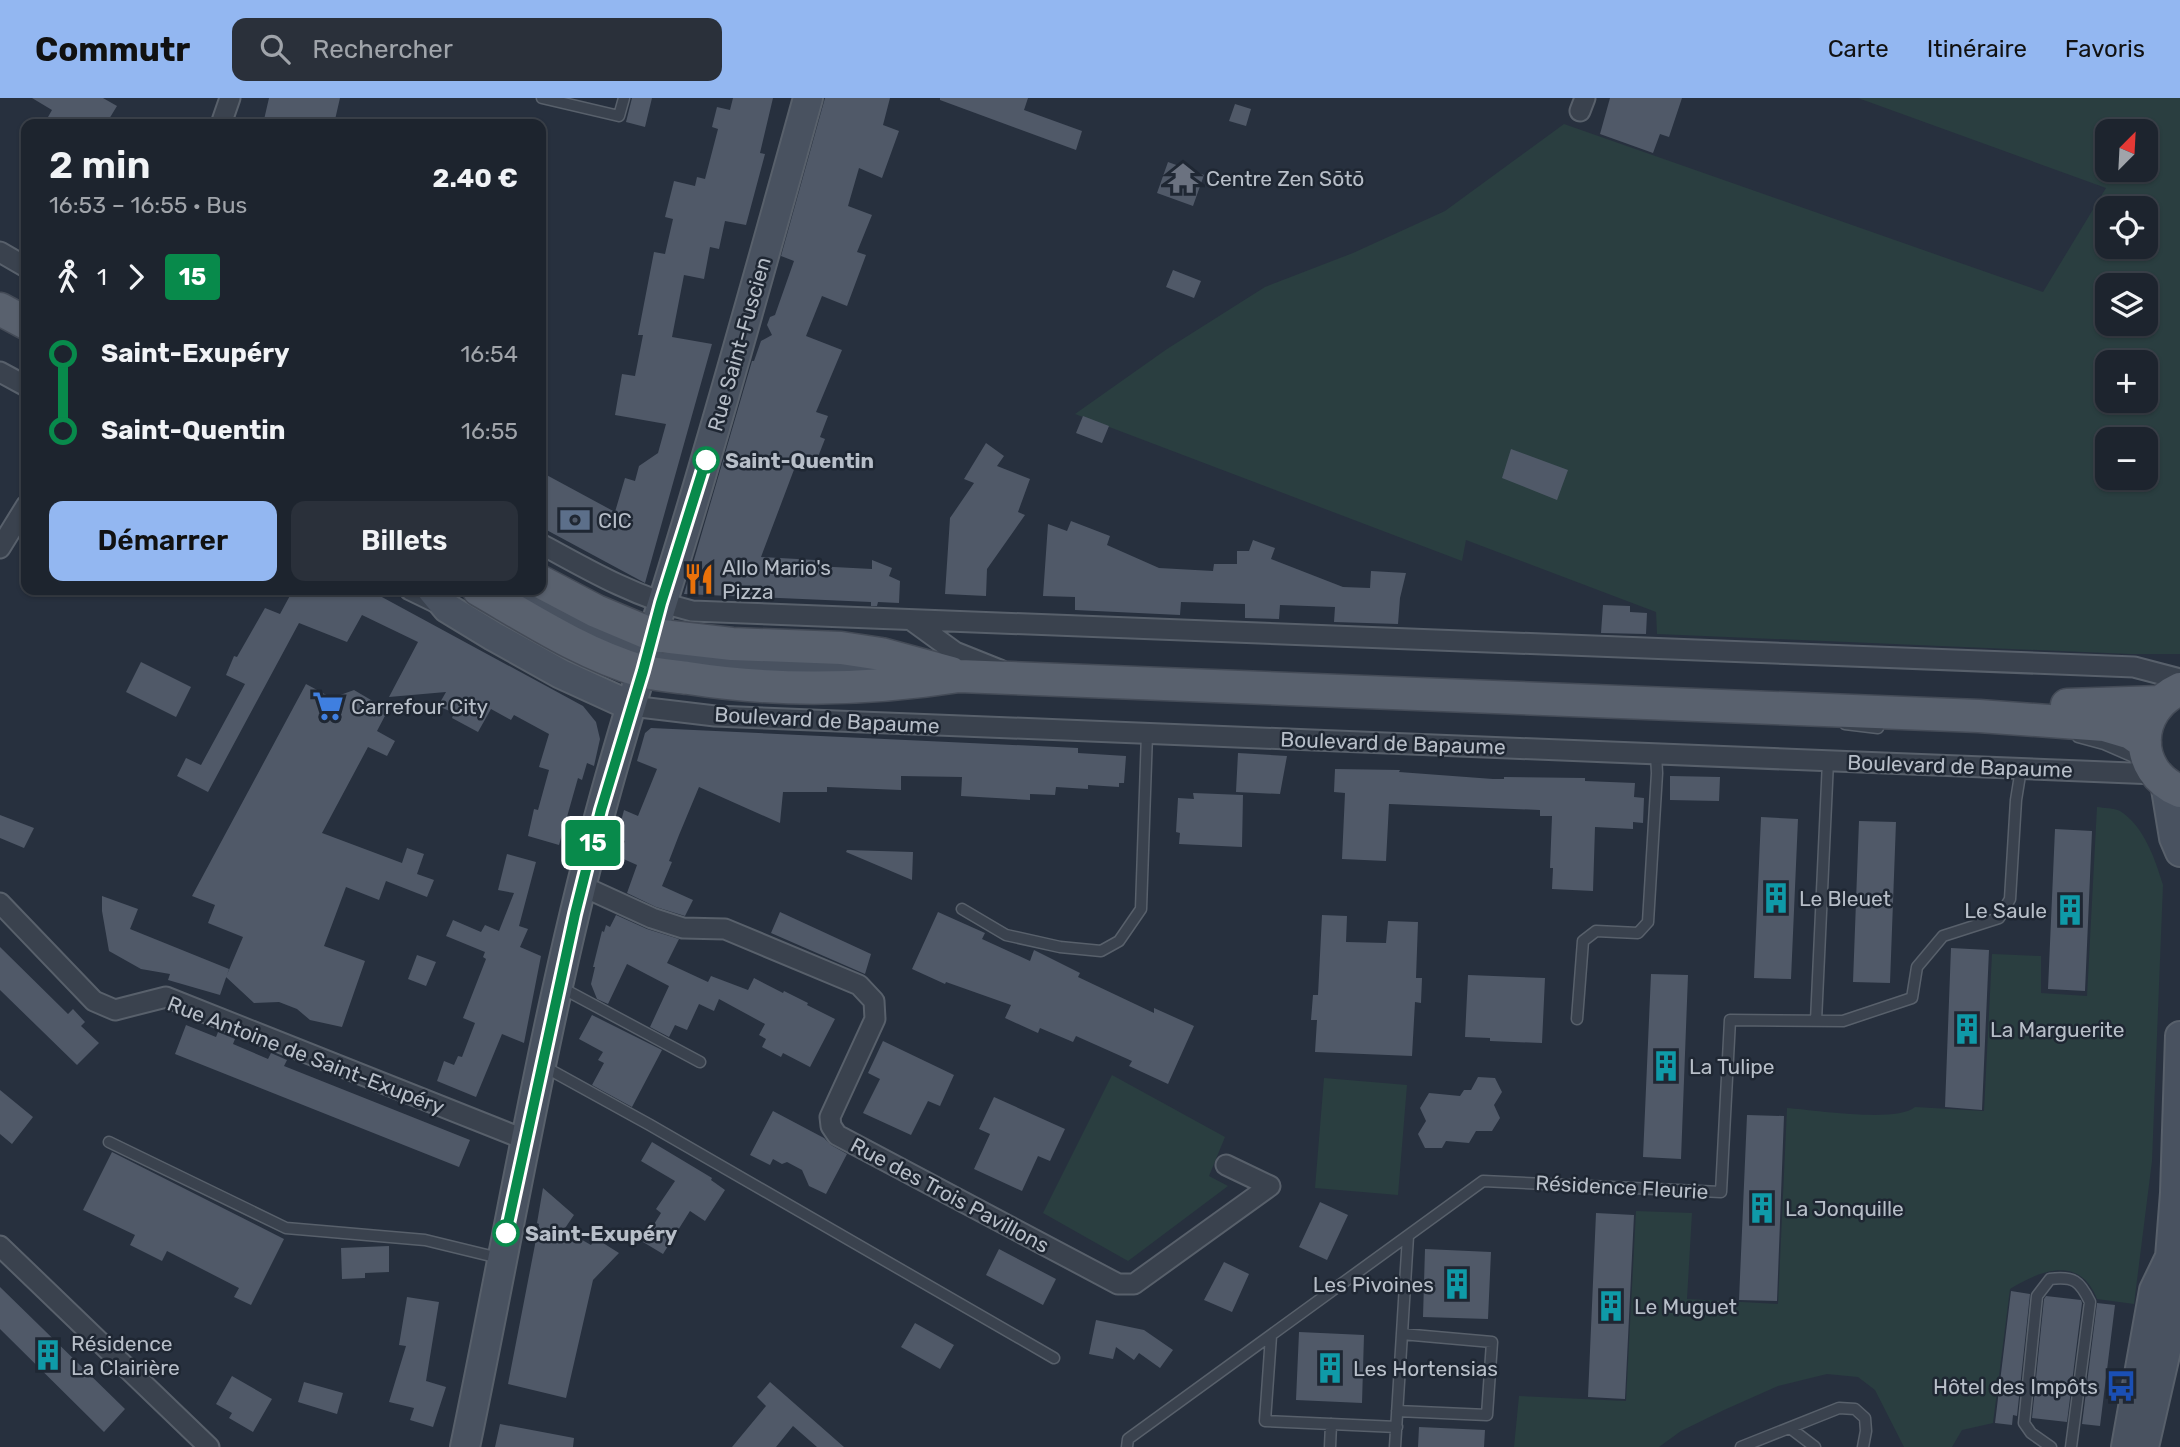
<!DOCTYPE html>
<html lang="fr">
<head>
<meta charset="utf-8">
<style>
	body { margin:0; font-family:Rubik,sans-serif; background:#2a303a; color:#f1f3f6; height:100vh; display:flex; flex-direction:column; font-size:26px; white-space:nowrap }
	* { box-sizing:border-box; margin:0 }
	p { font-size:23px; color:#a0a4aa }
	.icon { flex:none; width:38px; height:38px; fill:none; stroke:currentColor; stroke-width:2; stroke-linecap:round; stroke-linejoin:round }
	.map { position:relative; flex:1; overflow:hidden }
	.side { position:absolute; left:21px; top:21px; width:525px; height:476px; display:flex; flex-direction:column; background:#1d242e; border-radius:14px; box-shadow:0 2px 5px #0004,0 0 0 2px #3b414a }
	.side>* { flex:none }
	.badge { padding:0 14px; border-radius:5px; font-size:24px; line-height:46px }
	.needle { width:46px; rotate:24deg }
	.fabs { position:absolute; left:2095px; top:21px; display:grid; gap:14px }
	.fabs a { display:grid; place-items:center; width:63px; height:63px; border-radius:14px; background:#1d242e; box-shadow:0 2px 5px #0004,0 0 0 2px #3b414a; font-size:35px }
	.map>.badge { position:absolute; translate:-50% -50%; box-shadow:0 0 0 4px #fff }
	.legs { display:flex; align-items:center; gap:10px; height:77px; padding:0 28px; font-size:23px }
	.legs p { margin-inline-start:auto }
	.head { display:flex; align-items:center; justify-content:space-between; height:119px; padding:0 28px }
	h1 { font-size:38px; font-weight:600; line-height:52px }
	.action { display:flex; gap:14px; margin-top:auto; padding:14px 28px }
	.action a { flex:1; height:80px; border-radius:14px; background:#93b7f1; color:#111; font-size:28px; font-weight:600; line-height:80px; text-align:center }
	.action a+a { background:#2a303a; color:#f1f3f6 }
	ul { padding:0 28px; list-style:none }
	li { display:flex; align-items:center; gap:24px; height:77px; font-size:26px }
	li i { display:grid; place-items:center; width:10px; height:100%; margin:0 9px; background:currentColor }
	li i::after { content:''; width:18px; height:18px; margin:-9px; border:5px solid; border-radius:50%; background:#1d242e }
	li p { margin-inline-start:auto }
	li:first-child i { background:linear-gradient(#0000 50%,currentColor 0) }
	li:last-child i { background:linear-gradient(currentColor 50%,#0000 0) }
	header { display:flex; align-items:center; gap:42px; box-sizing:border-box; height:98px; padding:0 35px; background:#93b7f1; color:#111 }
	header strong { font-size:33px }
	nav { display:flex; gap:38px; margin-inline-start:auto; font-size:24px }
	.search { width:490px; height:63px; background:#2a303a; display:flex; align-items:center; gap:18px; box-sizing:border-box; padding:0 24px; border-radius:14px; color:#a0a4aa; font-size:26px }
	.map>svg:first-child { display:block }
</style>
</head>
<body>
<header>
<strong>Commutr</strong>
<div class="search"><svg class="icon" aria-label="search" viewBox="0 0 24 24"><circle cx="10" cy="10" r="6"/><path d="M15 15l6 6"/></svg>Rechercher</div>
<nav><a>Carte</a><a>Itinéraire</a><a>Favoris</a></nav>
</header>
<div class="map">
<svg width="2180" height="1349" viewBox="0 0 2180 1349">
	<rect width="100%" height="100%" fill="#27303e"/>
	<path fill="#2a3e40" fill-rule="evenodd" d="M1858 0H2180V556H2130L1657 536 1656 514 1466 442 1462 463 1075 316 1167 251 1265 189 1353 155 1445 113 1564 26 2043 194 2106 90ZM2107 33H2146V72H2107ZM2107 110H2146V149H2107ZM2107 187H2146V226H2107ZM2107 264H2146V303H2107ZM2107 341H2146V380H2107Z
		M2097 709C2104 710 2114 710 2120 713 2144 728 2155 761 2163 787L2152 1063 2134 1206 2097 1201C2080 1157 2041 1172 2010 1191L1993 1325 1962 1332 1952 1349H1904L1875 1292 1858 1279 1827 1276 1778 1288 1724 1312 1681 1333 1659 1349H1514L1519 1298 1626 1303 1636 1113 1692 1115 1687 1201 1778 1206 1787 1010C1814 1012 1897 1025 1915 1009L1984 1013 1992 856 2041 858V895L2087 898Z
		M1112 977 1225 1039 1209 1078 1228 1088 1128 1163 1043 1115Z
		M1324 980 1407 987 1398 1097 1315 1090Z"/>
	<path fill="#505968" d="M32 0H103L117 8 106 26H44L52 12Z
		M269 0H340L334 26H263Z
		M632 0H652L645 29 626 24Z
		M733 0H773L760 55 765 56 746 127 725 123 719 151 710 149 704 181 684 177 672 239 712 246 645 485 541 429V374L615 414 625 380 635 383 639 368 658 355 666 326 615 317 622 276 635 278 643 237H638L654 154 665 156 673 121 665 119 674 83 695 88 697 79 705 81 718 31 712 29 717 9 730 12Z
		M825 0H890L883 27 899 33 882 80 859 70 848 108 872 117 857 154 866 157 847 208 822 198 806 238 842 252 816 314 828 318 820 339 825 341 816 364 804 360 800 371 795 369 761 459 815 462V468L872 471V462L892 470 889 478 900 483 899 505 878 504 877 508H871V504L684 496 752 263H754L761 243 772 237 767 227 770 219 775 217 794 163 781 158Z
		M940 0H1028L1024 12 1082 33 1076 52 940 2Z
		M1610 0H1682L1669 39 1660 36 1653 55 1600 36Z
		M1235 6 1251 11 1246 28 1229 23Z
		M1168 64 1204 77 1193 108 1157 95Z
		M1173 172 1201 183 1194 200 1166 189Z
		M1083 318 1109 328 1102 345 1076 335Z
		M986 345 1004 358 997 368 1030 381 1018 414 1025 417 987 471 986 498 945 496 950 420 974 385 964 381Z
		M1511 351 1568 372 1557 402 1502 380Z
		M1071 423 1110 438 1107 447 1159 470 1213 473 1214 466H1237V453H1249L1253 442 1275 450 1271 461 1343 489 1370 490 1371 473 1406 475 1400 500 1398 526 1334 524 1335 509 1280 507 1279 521 1245 520V506L1181 504 1180 517 1075 512V499L1043 498 1048 426 1067 433Z
		M293 492H369L583 608 596 624 600 641 594 668 587 665 582 682 578 680 559 747 528 738 534 711 538 712 549 672 539 669 549 636 514 617 511 622 491 611 478 634 452 620 454 615 438 608 446 594 389 599 418 544 362 517 347 544 299 525 208 694 177 678 186 660 201 667 245 586 226 577 234 558 237 559 265 510 280 516Z
		M1603 507 1630 508V514L1647 515 1646 536 1601 535Z
		M141 564 191 589 176 619 126 594Z
		M306 586 332 600 354 592 388 612 377 633 395 643 387 658 368 649 322 735 402 765 407 750 424 756 417 776 434 782 427 799 386 783 379 802 346 789 324 848 365 863 342 929 310 922 297 911 279 904 254 905 226 879 243 839 208 825 215 807 192 798Z
		M651 630 1078 650V655L1126 658 1124 685H1119V689L1088 687V691L1056 689 1055 697 1030 696V702L961 698 962 679 901 678V692L827 689V694H783L780 725 699 689 679 737 669 763 672 764 662 788 693 802 685 818 656 809 627 795 637 767 619 759 625 743 617 739 624 712 638 718 657 671 637 663 645 635Z
		M1238 655 1287 658 1280 696 1236 694Z
		M1335 671 1400 672 1399 674 1493 681H1504V679L1585 680V683L1635 685 1634 699 1644 700 1643 725 1633 724V731L1595 729 1593 793 1552 791 1553 770H1550L1552 718H1540V712L1389 706 1386 763 1342 761 1345 695 1334 694Z
		M1670 678 1720 679 1719 703 1670 702Z
		M1193 695 1243 697 1242 749 1179 746 1180 735 1176 734 1178 700 1194 701Z
		M0 717 34 730 24 750 0 740Z
		M1761 719 1798 721 1791 881 1754 880Z
		M1859 723 1896 724 1890 885 1853 884Z
		M2055 731 2092 733 2085 893 2048 891Z
		M847 752 913 754 912 782 846 754Z
		M507 756 536 764 519 828 528 831 520 849 541 858 524 945 502 936 476 999 437 983 444 963 454 967 458 958 462 959 475 925 463 920 486 861 483 859 485 854 446 838 453 822 481 834 485 827 499 833 514 795 498 792Z
		M102 798 138 811 130 831 229 871 220 897 168 882 170 876 141 871 109 853 102 813Z
		M780 814 871 856 865 876 771 835Z
		M938 814 985 835 982 841 1030 863 1034 852 1080 875 1078 879 1154 915V910L1194 928 1168 986 1129 968 1132 963 1076 938 1073 944 1040 930 1038 935 1005 920 1011 907 946 884 945 886 912 871Z
		M616 817 647 831 679 841 667 865 708 884 711 878 748 892 754 880 783 895 784 893 808 905 807 907 835 921 810 969 783 955 781 959 762 949 766 941 759 937 765 926 719 901 714 913 699 906 687 932 675 927 669 939 650 929 669 888 627 866 608 906 597 901 591 886 595 869H593L602 833 604 834 606 827 610 829Z
		M1322 817 1347 818 1346 844 1386 845 1388 823 1418 824 1416 880H1422L1421 905 1415 904 1412 958 1315 954 1317 922H1311L1313 897H1318Z
		M0 849 68 916 73 911 85 924 81 928 99 945 77 967 0 892Z
		M1951 850 1989 852 1982 1012 1945 1009Z
		M417 857 436 864 426 888 408 881Z
		M1651 876 1688 877 1681 1061 1643 1059Z
		M1468 877 1545 880 1542 945 1490 943V940L1465 939Z
		M592 917 662 952 632 1009 592 987 604 965 598 962 603 954 579 941Z
		M186 927 216 939 218 934 235 941 233 946 268 961 271 955 287 962 284 968 470 1042 459 1069 175 956Z
		M883 943 954 977 940 1008 928 1003 911 1037 863 1015 880 981 868 975Z
		M1478 979 1495 980 1502 994 1494 1007 1500 1020 1492 1033H1476L1469 1045 1446 1043 1442 1050H1425L1418 1036 1426 1023 1420 1010 1429 995 1460 998 1464 992H1471Z
		M0 992 33 1019 12 1046 0 1036Z
		M994 999 1065 1031 1050 1063 1038 1058 1022 1093 974 1071 990 1036 979 1031Z
		M773 1013 824 1040 831 1047 847 1056 826 1096 809 1088 802 1072 787 1064 782 1066 773 1061 770 1067 750 1057Z
		M1747 1017 1784 1018 1777 1203 1739 1202Z
		M652 1044 712 1080 711 1082 725 1092 705 1123 690 1113 663 1156 643 1144 661 1115 656 1111 675 1083 641 1063Z
		M112 1054 284 1141 251 1207 234 1199 239 1190 167 1153 162 1163 130 1147 135 1137 83 1112Z
		M543 1090 574 1117 561 1136 577 1139 591 1147 595 1140 619 1155 593 1182 566 1300 508 1286 539 1126 537 1125Z
		M1320 1104 1348 1117 1327 1162 1299 1149Z
		M1596 1115 1634 1117 1625 1301 1588 1299Z
		M389 1148V1174L365 1175V1180L342 1181 341 1150Z
		M999 1151 1056 1181 1043 1207 986 1177Z
		M1425 1151 1491 1154 1488 1221 1423 1219Z
		M1224 1164 1249 1176 1232 1214 1204 1202Z
		M0 1189 125 1311 104 1334 0 1231Z
		M2011 1193 2030 1196 2017 1318 2013 1317 2012 1327 1995 1325Z
		M2046 1198 2081 1202 2082 1205 2067 1324 2032 1320 2044 1201Z
		M407 1199 439 1204 426 1283 446 1289 433 1329 410 1322 414 1310 389 1304 406 1248 399 1247Z
		M2097 1205 2115 1207 2100 1328 2082 1326Z
		M1096 1222 1144 1232 1173 1252 1160 1270 1139 1255 1134 1262 1116 1249 1113 1261 1089 1256Z
		M915 1225 954 1247 940 1271 901 1249Z
		M1299 1234 1364 1237 1362 1305 1296 1302Z
		M232 1278 272 1301 253 1334 229 1320 232 1315 216 1306Z
		M304 1284 343 1295 337 1316 298 1304Z
		M770 1284 803 1313 844 1349H817L793 1328 776 1349H732L766 1308 757 1299Z
		M500 1326 574 1340 573 1349H495Z
		M1419 1329 1485 1332 1484 1349H1418Z"/>
	<g fill="none" stroke-linecap="round" stroke-linejoin="round">
		<defs>
			<path id="lane" d="M542 0 619 18 624 0
				M1845 626 1878 630
				M2078 639 2104 646 2143 663
				M962 811 1006 837 1060 849 1101 853 1119 843 1141 811 1147 635
				M560 889 700 964
				M1577 921 1583 843 1596 833 1638 835 1648 824 1657 675 1656 656
				M1816 923 1828 663
				M543 968 650 1027 1054 1260
				M109 1044 286 1130 425 1142 499 1160
				M1271 1238 1265 1323 1397 1329
				M1397 1313 1487 1317 1492 1244 1402 1236
				M1790 1330 1815 1349
				M1127 1349 1128 1341 1483 1083 1721 1094 1730 922 1843 923 1912 900 1917 869 1943 838 1999 820 2010 801 2016 702 2021 671
				M1330 1349 1331 1326
				M1395 1349 1408 1138
				M1741 1349 1839 1310 1855 1311 1865 1320 1866 1333 1863 1349
				M2051 1349 2031 1335 2024 1325 2037 1198 2050 1181C2074 1178 2080 1183 2090 1204L2071 1349"/>
			<path id="street" d="M1580 13 1585 0
				M221 26 230 0
				M0 154 26 169
				M0 274 26 288
				M541 446C590 473 637 500 692 513L2134 569 2180 581
				M0 450 26 408
				M410 492 441 507
				M911 522 955 554 1000 572
				M631 608 715 618 2156 676
				M581 791 593 793 652 820 683 830 725 831 859 887 874 903 875 921 830 1019 831 1028 837 1037 1118 1186H1134L1270 1088 1226 1067
				M0 805 94 903 115 912 166 899 526 1042
				M0 1148 209 1349"/>
			<path id="secondary" d="M432 492 447 510 493 538 561 576 631 608
				M515 492 618 543 653 537
				M659 570C687 564 707 567 734 568 789 570 847 573 901 565
				M2165 685 2174 740 2180 754
				M465 1349C509 1137 544 922 601 712 633 593 673 476 707 357 742 238 775 119 808 0
				M2126 1349 2154 1192 2169 1161
				M2144 1349 2168 1244 2172 1214 2175 1181 2170 1159 2175 1095 2180 938"/>
			<path id="primary" d="M0 211 26 225
				M541 484 596 513 653 537 732 546 841 550 881 556 951 575
				M479 492C531 522 583 556 641 573 656 577 673 578 688 580 778 594 870 592 959 578L1979 618 2104 627 2131 635 2145 645
				M2180 591C2134 612 2132 673 2180 693
				M2067 607 2160 604"/>
		</defs>
		<use href="#lane" stroke="#58606b" stroke-width="13"/>
		<use href="#street" stroke="#58606b" stroke-width="23"/>
		<use href="#secondary" stroke="#58606b" stroke-width="32"/>
		<use href="#primary" stroke="#444b57" stroke-width="35"/>
		<use href="#lane" stroke="#3a424e" stroke-width="10"/>
		<use href="#street" stroke="#3a424e" stroke-width="19"/>
		<use href="#secondary" stroke="#495260" stroke-width="28"/>
		<use href="#primary" stroke="#59616e" stroke-width="32"/>
	</g>
	<g fill="none" stroke-linecap="round" stroke-linejoin="round">
		<defs>
			<path id="line-1" d="M506 1135 575 816 601 712 643 573 661 505 706 362"/>
		</defs>
		<use href="#line-1" stroke="#fff" stroke-width="16"/>
		<use href="#line-1" stroke="#088a4b" stroke-width="10"/>
	</g>
	<defs>
		<symbol id="temple-bare" viewBox="-9 -9 18 18"><path d="M0-6L5-2H3V0L6.5 2.5H4V6H1.5V3h-3V6H-4V2.5H-6.5L-3 0V-2H-5Z" fill="#6b7280" stroke="#1f2733" stroke-width="2.5" paint-order="stroke"/></symbol>
		<symbol id="bank-bare" viewBox="-9 -9 18 18"><path d="M-6-4H6V4H-6ZM0-2.3a2.3 2.3 0 1 0 0 4.6a2.3 2.3 0 1 0 0-4.6Z" fill="#5c6f8a" stroke="#1f2733" stroke-width="2.5" paint-order="stroke"/></symbol>
		<symbol id="restaurant-bare" viewBox="-9 -9 18 18"><path d="M-5-6h1v4h1v-4h1v4h1v-4h1v5L-1.5 .5V6h-2V.5L-5-1ZM5-6V6H3V1.5H1.5Q1.5-4 5-6Z" fill="#e8710a" stroke="#1f2733" stroke-width="2.5" paint-order="stroke"/></symbol>
		<symbol id="supermarket-bare" viewBox="-9 -9 18 18"><path d="M-6-5.5h2.5l.6 2H6L4.5 2H-2.5L-4.4-4H-6ZM-1.5 3.2a1.3 1.3 0 1 0 .1 0ZM3 3.2a1.3 1.3 0 1 0 .1 0Z" fill="#3f7fe0" stroke="#1f2733" stroke-width="2.5" paint-order="stroke"/></symbol>
		<symbol id="building-bare" viewBox="-9 -9 18 18"><path d="M-4-6H4V6H1V3H-1V6H-4ZM-2.5-4.3h1.7v1.8h-1.7ZM.8-4.3h1.7v1.8H.8ZM-2.5-1h1.7V.8h-1.7ZM.8-1h1.7V.8H.8Z" fill="#0f9aa8" stroke="#1f2733" stroke-width="2.5" paint-order="stroke"/></symbol>
		<symbol id="bus-bare" viewBox="-9 -9 18 18"><path d="M-5-6H5V4H4V6H2V4H-2V6H-4V4H-5ZM-3.5-4V0h7V-4ZM-3.5 1.2v1.5H-2V1.2ZM2 1.2v1.5H3.5V1.2Z" fill="#1a4fb4" stroke="#1f2733" stroke-width="2.5" paint-order="stroke"/></symbol>
	</defs>
	<g fill-rule="evenodd">
		<use href="#temple-bare" x="1161" y="58" width="44" height="44"/>
		<use href="#bank-bare" x="553" y="400" width="44" height="44"/>
		<use href="#restaurant-bare" x="677" y="459" width="44" height="44"/>
		<use href="#supermarket-bare" x="306" y="586" width="44" height="44"/>
		<use href="#building-bare" x="1754" y="778" width="44" height="44"/>
		<use href="#building-bare" x="2048" y="790" width="44" height="44"/>
		<use href="#building-bare" x="1945" y="909" width="44" height="44"/>
		<use href="#building-bare" x="1644" y="946" width="44" height="44"/>
		<use href="#building-bare" x="1740" y="1088" width="44" height="44"/>
		<use href="#building-bare" x="1435" y="1164" width="44" height="44"/>
		<use href="#building-bare" x="1589" y="1186" width="44" height="44"/>
		<use href="#building-bare" x="26" y="1235" width="44" height="44"/>
		<use href="#building-bare" x="1308" y="1248" width="44" height="44"/>
		<use href="#bus-bare" x="2099" y="1266" width="44" height="44"/>
	</g>
	<g fill="#fff" stroke="#088a4b" stroke-width="3.5">
		<circle cx="706" cy="362" r="12"/>
		<circle cx="506" cy="1135" r="12"/>
	</g>
	<g text-anchor="middle" dominant-baseline="central" stroke-width="5" stroke-linejoin="round" paint-order="stroke">
		<g font-size="21" fill="#b7bec8" stroke="#1f2733" text-anchor="start">
			<text x="1206" y="80">Centre Zen Sōtō</text>
			<text x="598" y="422">CIC</text>
			<text x="722" y="469">Allo Mario's<tspan x="722" dy="24">Pizza</tspan></text>
			<text x="351" y="608">Carrefour City</text>
			<text x="1799" y="800">Le Bleuet</text>
			<text x="2047" y="812" text-anchor="end">Le Saule</text>
			<text x="1990" y="931">La Marguerite</text>
			<text x="1689" y="968">La Tulipe</text>
			<text x="1785" y="1110">La Jonquille</text>
			<text x="1434" y="1186" text-anchor="end">Les Pivoines</text>
			<text x="1634" y="1208">Le Muguet</text>
			<text x="71" y="1245">Résidence<tspan x="71" dy="24">La Clairière</tspan></text>
			<text x="1353" y="1270">Les Hortensias</text>
			<text x="2098" y="1288" text-anchor="end">Hôtel des Impôts</text>
		</g>
		<g font-size="21" fill="#b7bec8" stroke="#1f2733">
			<text transform="translate(739 246) rotate(-74)">Rue Saint-Fuscien</text>
			<text transform="translate(827 622) rotate(3)">Boulevard de Bapaume</text>
			<text transform="translate(1393 645) rotate(2)">Boulevard de Bapaume</text>
			<text transform="translate(1960 668) rotate(2)">Boulevard de Bapaume</text>
			<text transform="translate(306 957) rotate(21)">Rue Antoine de Saint-Exupéry</text>
			<text transform="translate(1622 1089) rotate(3)">Résidence Fleurie</text>
			<text transform="translate(950 1097) rotate(28)">Rue des Trois Pavillons</text>
		</g>
		<g font-size="21" font-weight="bold" fill="#b7bec8" stroke="#1f2733" text-anchor="start">
			<text x="725" y="362">Saint-Quentin</text>
			<text x="525" y="1135">Saint-Exupéry</text>
		</g>
	</g>
</svg>
<div class="fabs">
<a><svg class="needle" viewBox="-14 -14 28 28"><path d="M0-13l5 13h-10z" fill="#e53935"/><path d="M0 13l5-13h-10z" fill="#a0a4aa"/></svg></a>
<a><svg class="icon" aria-label="locate" viewBox="0 0 24 24"><circle cx="12" cy="12" r="6"/><path d="M12 2v4M12 18v4M2 12h4M18 12h4"/></svg></a>
<a><svg class="icon" aria-label="layers" viewBox="0 0 24 24"><path d="M12 4l9 5-9 5-9-5zM3 14l9 5 9-5"/></svg></a>
<a>+</a>
<a>−</a>
</div>
<b class="badge" style="left:593px;top:745px;background:#088a4b;color:#fff">15</b>
<section class="side">
<div class="head"><div><h1>2 min</h1><p>16:53 – 16:55 · Bus</p></div><b>2.40 €</b></div>
<div class="legs"><svg class="icon" aria-label="walk" viewBox="0 0 24 24"><circle cx="13" cy="4" r="2"/><path d="M13 8l-2 6 4 7M11 14l-3 7M7 12l3-4h3l4 4"/></svg>1<svg class="icon" aria-label="forward" viewBox="0 0 24 24"><path d="M9 5l7 7-7 7"/></svg><b class="badge" style="background:#088a4b;color:#fff">15</b></div>
<ul>
<li><i style="color:#088a4b"></i><b>Saint-Exupéry</b><p>16:54</p></li>
<li><i style="color:#088a4b"></i><b>Saint-Quentin</b><p>16:55</p></li>
</ul>
<div class="action"><a>Démarrer</a><a>Billets</a></div>
</section>
</div>
</body>
</html>
